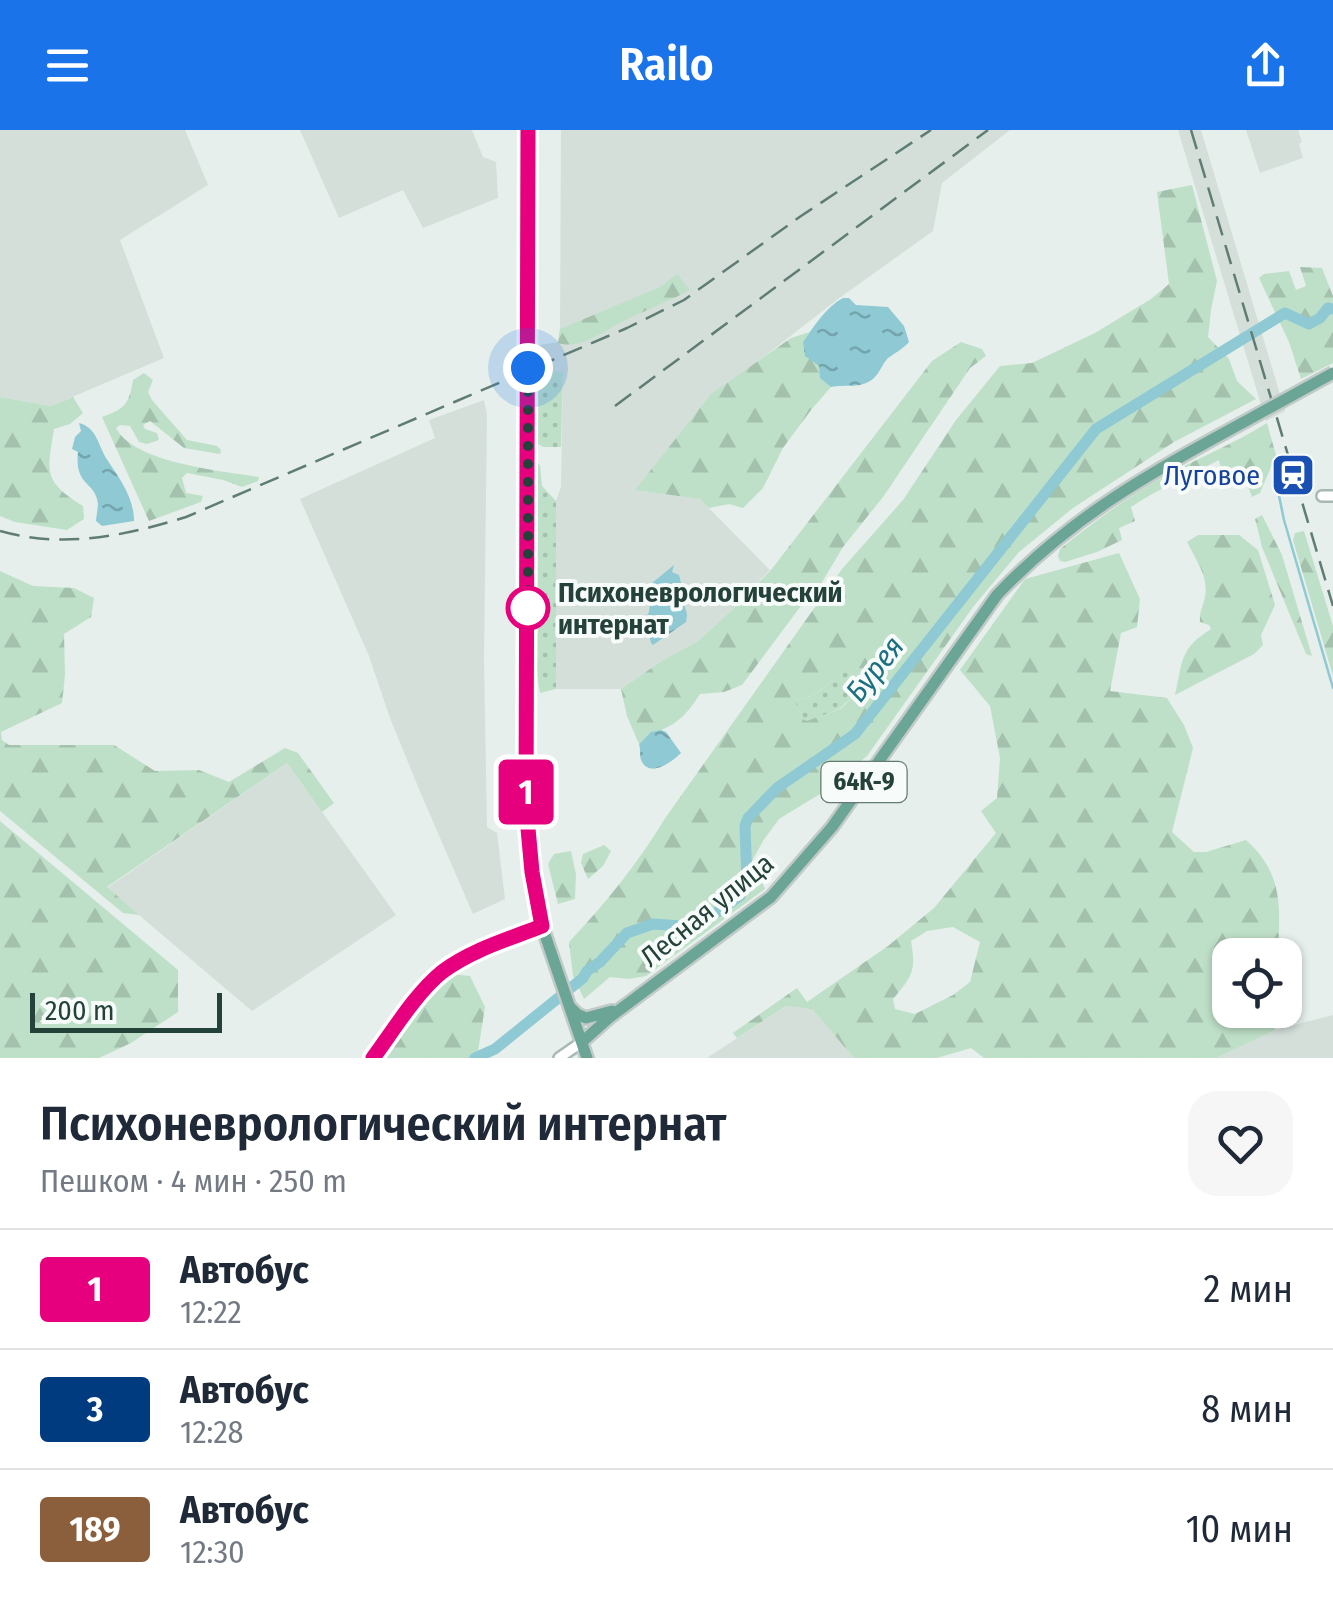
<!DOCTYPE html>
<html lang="ru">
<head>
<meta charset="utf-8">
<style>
	body { margin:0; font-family:"Fira Sans Condensed",sans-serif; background:#f6f6f7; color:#1f2937; height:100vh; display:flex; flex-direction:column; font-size:38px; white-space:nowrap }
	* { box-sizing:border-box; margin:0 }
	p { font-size:32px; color:#747a83 }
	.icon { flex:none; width:55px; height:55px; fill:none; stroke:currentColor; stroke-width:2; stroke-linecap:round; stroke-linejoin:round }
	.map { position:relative; height:928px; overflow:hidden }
	.side { display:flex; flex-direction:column; background:#fff; flex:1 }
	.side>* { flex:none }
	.badge { padding:0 20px; border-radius:8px; font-size:35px; line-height:65px }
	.controls { position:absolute; left:1212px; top:808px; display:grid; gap:20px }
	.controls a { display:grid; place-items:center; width:90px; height:90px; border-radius:20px; background:#fff; box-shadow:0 2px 8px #0004; font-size:50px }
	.scale { position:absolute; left:30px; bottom:25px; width:192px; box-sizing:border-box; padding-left:10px; border:5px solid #24423a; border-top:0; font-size:28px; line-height:35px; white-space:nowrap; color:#24423a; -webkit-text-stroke:8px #f7fbf9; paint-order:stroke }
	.you { position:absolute; width:50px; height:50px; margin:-25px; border:8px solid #fff; border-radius:50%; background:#1a73e8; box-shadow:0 0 0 15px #1a73e833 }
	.map>.badge { position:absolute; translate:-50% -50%; box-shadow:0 0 0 5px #fff }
	.round { display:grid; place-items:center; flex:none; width:105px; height:105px; border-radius:30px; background:#f6f6f7 }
	.summary { display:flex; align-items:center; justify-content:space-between; height:170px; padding:0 40px }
	h1 { font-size:48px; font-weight:600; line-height:75px }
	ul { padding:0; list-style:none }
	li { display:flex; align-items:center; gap:30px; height:120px; padding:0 40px; border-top:2px solid #e0e1e3 }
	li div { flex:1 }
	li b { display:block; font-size:38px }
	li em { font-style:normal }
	li .badge { min-width:110px; font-weight:700; text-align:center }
	header { display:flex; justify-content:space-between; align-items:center; height:130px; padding:0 40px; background:#1a73e8; color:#fff; font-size:45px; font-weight:600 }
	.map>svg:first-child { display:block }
</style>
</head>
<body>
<header><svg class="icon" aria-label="menu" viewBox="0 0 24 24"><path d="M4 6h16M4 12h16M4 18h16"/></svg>Railo<svg class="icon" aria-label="share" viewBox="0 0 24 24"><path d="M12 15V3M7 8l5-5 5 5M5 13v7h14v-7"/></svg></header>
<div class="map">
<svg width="1333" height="928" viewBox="0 0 1333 928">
	<defs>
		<pattern id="grass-dots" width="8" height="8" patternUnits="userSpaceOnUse" patternTransform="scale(2.5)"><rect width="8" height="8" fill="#bfe0c8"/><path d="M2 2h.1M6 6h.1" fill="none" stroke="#a4c1ad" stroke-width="1.8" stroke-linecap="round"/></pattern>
		<pattern id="forest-firs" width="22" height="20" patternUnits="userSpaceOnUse" patternTransform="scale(2.5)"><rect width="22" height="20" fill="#bfe0c8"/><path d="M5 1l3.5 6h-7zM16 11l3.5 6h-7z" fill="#a4c1ad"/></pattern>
		<pattern id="water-ripples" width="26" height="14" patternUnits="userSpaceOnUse" patternTransform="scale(2.5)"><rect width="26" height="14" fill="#8ec9d4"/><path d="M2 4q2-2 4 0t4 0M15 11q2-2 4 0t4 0" fill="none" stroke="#74a5ad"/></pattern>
	</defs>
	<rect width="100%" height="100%" fill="#e6efeb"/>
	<path fill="#d4dfda" d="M0 0H185L208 55 120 110 164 228 51 276 0 267Z
		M300 0H472L483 27 496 32 498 68 423 98 403 60 339 88Z
		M561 0H1010L942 53 933 101 838 169 756 233 637 360 700 369 770 440 733 479 698 511 663 530 621 559H556V371L561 357 563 242 540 243V215L558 212 560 199Z
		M1178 0H1201L1285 281 1266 291Z
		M1246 0H1298L1302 12 1299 14 1303 28 1260 43Z
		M484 270 487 285 484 530 487 697 497 703 505 769 473 784 421 664 390 588 369 526 300 369 435 308 429 290Z
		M287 633 396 785 252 881 107 758Z
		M786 876 812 879 854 928H707Z
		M1333 885V928H1217L1275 900Z"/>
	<path fill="url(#grass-dots)" d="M563 241 561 317H543L536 313 537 256 541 243Z
		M536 333 540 335 542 356 556 371V559L540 563C535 538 535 511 540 486L545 483 536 453Z
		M862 538 873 549 839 579 807 592 801 588 794 570C828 568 829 539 862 538Z"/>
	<path fill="url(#forest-firs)" fill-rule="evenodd" d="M1192 55 1217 151 1211 180 1208 207 1229 229 1237 251 1256 269 1174 312 1073 378 1019 422 973 477 867 626 820 664 779 689 763 711 752 731 765 759 646 846 629 849 610 847 584 869 573 846 569 812C606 773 638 733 666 687L842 439 903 370 956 290 1000 236 1032 233 1095 203 1151 169 1169 154 1157 62ZM862 538 873 549 840 579 807 591 801 588 795 570C826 568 831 539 862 538Z
		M1300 137 1322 138 1333 166V233L1301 249 1289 212 1259 148 1264 144 1289 141 1296 160 1306 156Z
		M677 144 690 160C671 170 651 178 632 187 610 196 583 221 558 213L560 199 660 157Z
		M810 202 803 212 819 236 821 248 831 257 811 280 783 318 763 358 743 378 729 374 709 378 700 369 635 360 711 264 791 208Z
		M961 212 982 219 986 226 970 238 883 367 843 417 821 454 806 469 742 555 724 562 700 564C691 579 678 594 661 600 651 604 647 605 639 614L627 586 621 559 663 530 698 511 733 479 771 440 932 231Z
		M144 243 153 250 148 262 152 270 187 310 217 316 221 320 220 324 184 318 150 291 143 295 145 299 157 303 159 310 147 314 139 312 130 296 120 295 116 298C134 333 222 341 259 347L258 351 242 357 223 350 187 343 182 348 186 363 203 366 201 372 149 391 102 287C125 279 129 274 133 250Z
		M0 267 51 276 73 267 83 283 70 294 54 299C47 343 43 351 83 376L84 389 67 400 15 392 0 386Z
		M1267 293 1276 325 1260 363 1252 367 1241 336 1221 340 1219 330C1189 346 1159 358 1131 377L1135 391 1119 398 1122 410 1097 422 1065 432 1060 431 1058 426 1060 419C1090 395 1123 370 1156 351 1193 330 1232 315 1267 293Z
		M1262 385 1282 425 1312 526 1306 524 1262 417 1255 389Z
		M1304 401 1333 496V546L1293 410 1295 403Z
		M1198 405H1239L1258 420 1275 475 1261 505 1263 515 1254 524 1175 565C1183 531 1179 519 1211 499L1209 495 1200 492C1199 482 1203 477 1205 467 1209 447 1196 430 1187 412Z
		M1119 423 1140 469 1137 497 1121 503 1110 561 1167 568 1184 595 1193 618 1172 702 1194 722H1206L1246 710C1284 744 1280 778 1278 825H1230V880H1276L1275 900 1217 928H984L971 918 937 928H854L812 879 786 876 737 908 733 903 797 858 807 872 888 816 934 778 996 703 981 681 997 668 1000 628 990 576 960 540 1025 449ZM953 797 980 812 970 852 953 865 915 884 895 879 893 869C913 846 916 840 911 811L927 801Z
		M0 441 33 456 74 458 94 468 91 487 64 504 65 545 62 573 1 602 2 610 9 615H114L155 641 199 640 229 652 285 618 298 623 334 673 322 682 287 633 107 757 139 785 123 783 0 681Z
		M0 691 178 840V882L131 913 99 928H0Z
		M604 715 611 721 603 736 588 749 581 733 583 724Z
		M571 721 576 744 575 769 558 774 548 734 554 724Z
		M450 844 470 846 485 877 477 928H383L439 852Z"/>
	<path fill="url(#water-ripples)" d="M843 168H849L856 175 888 177 904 196 909 212C903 219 896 222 888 228 882 234 880 243 873 249 860 259 846 254 831 257L820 248 819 236 805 226 803 212C814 196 826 177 843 168Z
		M79 293C98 298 98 317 108 331 120 349 134 368 134 391L102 396 96 391C96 390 98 376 98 374 96 351 74 357 78 322L72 319 75 307 81 301Z
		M674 435 672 442 679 445 681 453 680 456 687 485 686 492 653 515 651 513 645 488 649 482 652 453Z
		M661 600 666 602 681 623C673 631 651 648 642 632 639 627 641 620 639 614L651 602Z"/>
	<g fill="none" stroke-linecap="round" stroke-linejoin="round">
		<path stroke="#8ec9d4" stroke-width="2.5" d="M1277 356 1284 390 1333 558"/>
		<path stroke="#8ec9d4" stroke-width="11" d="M475 928 495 919 583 848 587 841 600 832 627 803 653 794 696 797 740 766 747 752 745 696 748 688 777 658 855 604 1096 299 1285 183 1309 194 1320 188 1328 178 1333 179"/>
		<defs>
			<path id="minor" d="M1322 366H1333
				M372 928C393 901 416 863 442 842 471 820 509 809 542 796
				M559 928 582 912"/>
			<path id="major" d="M528 0 526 677 532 742 542 796 587 928
				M570 877 577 884 586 888 612 881
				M582 912 610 887 771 767 832 697 997 465C1072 386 1150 343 1244 292"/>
		</defs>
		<use href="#minor" stroke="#a8b8b2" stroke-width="14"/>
		<use href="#major" stroke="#c2cac8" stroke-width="16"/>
		<use href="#minor" stroke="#fff" stroke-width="9"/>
		<use href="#major" stroke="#6aa596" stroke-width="11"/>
		<path stroke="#5f7d75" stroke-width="2.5" stroke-dasharray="20 10" stroke-linecap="butt" d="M1191 0 1333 476
			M615 276 988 0
			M0 401C64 419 124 406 186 387L627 198 684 170 801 86 931 0"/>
		<defs>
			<path id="major-bridge" d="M1244 292 1333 243"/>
		</defs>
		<use href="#major-bridge" stroke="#c2cac8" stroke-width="16" stroke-linecap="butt"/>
		<use href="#major-bridge" stroke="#6aa596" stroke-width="11"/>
	</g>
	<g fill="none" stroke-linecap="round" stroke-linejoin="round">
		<defs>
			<path id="line" d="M373 928C393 901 416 863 442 842 471 820 509 809 542 796L532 742 526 677 528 0"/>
		</defs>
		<use href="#line" stroke="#fff" stroke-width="22"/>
		<use href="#line" stroke="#e6007e" stroke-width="15"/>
		<path stroke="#24423a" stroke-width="10" stroke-dasharray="0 18" d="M528 478V238"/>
	</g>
	<defs>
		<symbol id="station-square" viewBox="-11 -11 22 22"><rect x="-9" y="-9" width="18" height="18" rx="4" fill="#1a4fb4" stroke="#f7fbf9"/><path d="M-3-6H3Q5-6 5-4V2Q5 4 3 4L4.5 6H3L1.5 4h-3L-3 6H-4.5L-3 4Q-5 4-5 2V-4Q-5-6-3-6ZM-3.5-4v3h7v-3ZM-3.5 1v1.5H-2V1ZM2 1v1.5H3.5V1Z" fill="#fff"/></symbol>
	</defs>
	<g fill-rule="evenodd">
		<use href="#station-square" x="1268" y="320" width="50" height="50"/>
	</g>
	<circle fill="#fff" stroke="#e6007e" stroke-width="5" cx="528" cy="478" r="20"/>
	<g text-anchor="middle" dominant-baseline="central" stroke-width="8" stroke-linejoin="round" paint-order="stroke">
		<rect fill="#f7fbf9" stroke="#637a73" stroke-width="2.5" x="821.5" y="632" width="85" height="40" rx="8"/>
		<g font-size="25" font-weight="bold" fill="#24423a">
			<text x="864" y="652">64К-9</text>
		</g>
		<g font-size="28" fill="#164399" stroke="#f7fbf9" text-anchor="end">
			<text x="1260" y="345">Луговое</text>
		</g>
		<g font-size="28" font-weight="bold" fill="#24423a" stroke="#f7fbf9" text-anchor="start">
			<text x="558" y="462">Психоневрологический<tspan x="558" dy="32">интернат</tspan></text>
		</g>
		<g font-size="28" fill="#24423a" stroke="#f7fbf9">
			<text transform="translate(707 780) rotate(-39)">Лесная улица</text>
		</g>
		<g font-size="30" font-style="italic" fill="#1c6f80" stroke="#f7fbf9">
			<text transform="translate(875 539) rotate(-52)">Бурея</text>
		</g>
	</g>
</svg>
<div class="controls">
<a><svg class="icon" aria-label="locate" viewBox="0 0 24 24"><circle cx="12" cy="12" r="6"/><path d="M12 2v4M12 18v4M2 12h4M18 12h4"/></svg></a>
</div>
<div class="scale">200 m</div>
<div class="you" style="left:528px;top:238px"></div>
<b class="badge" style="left:526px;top:662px;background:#e6007e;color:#fff">1</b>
</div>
<section class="side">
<div class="summary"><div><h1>Психоневрологический интернат</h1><p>Пешком · 4 мин · 250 m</p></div><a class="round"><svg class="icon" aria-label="heart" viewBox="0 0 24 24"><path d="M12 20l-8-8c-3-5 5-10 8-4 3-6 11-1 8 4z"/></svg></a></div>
<ul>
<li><span class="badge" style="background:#e6007e;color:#fff">1</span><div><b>Автобус</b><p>12:22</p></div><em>2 мин</em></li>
<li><span class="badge" style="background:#003b80;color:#fff">3</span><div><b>Автобус</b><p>12:28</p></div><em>8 мин</em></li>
<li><span class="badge" style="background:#8b5e3c;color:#fff">189</span><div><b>Автобус</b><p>12:30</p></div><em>10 мин</em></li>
</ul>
</section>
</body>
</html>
